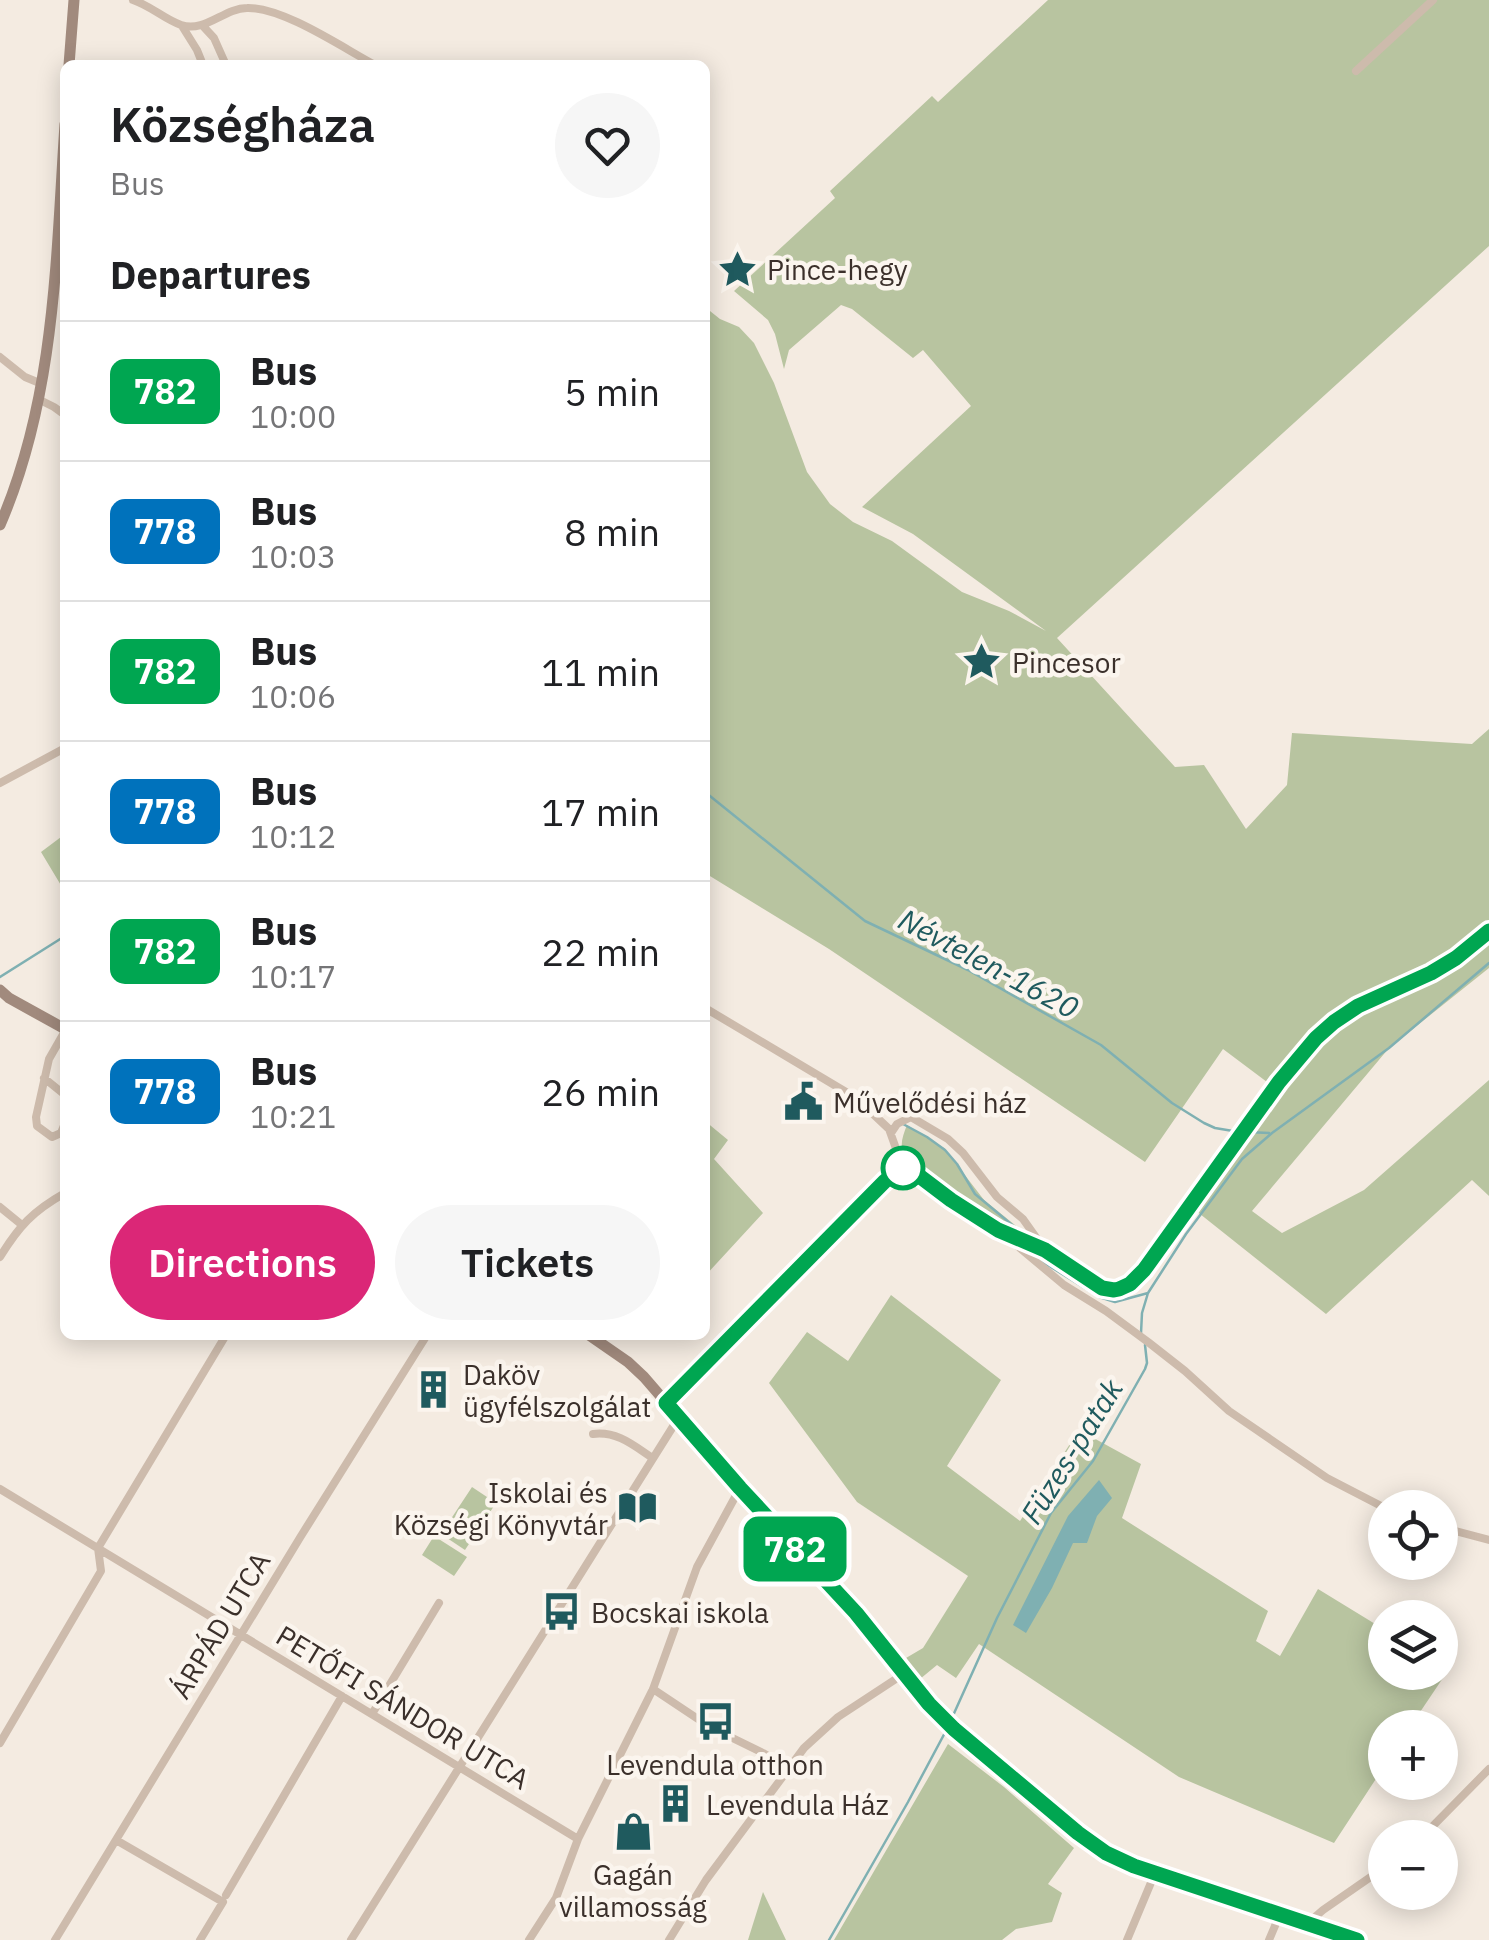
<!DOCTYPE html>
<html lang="en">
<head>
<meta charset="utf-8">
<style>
	body { margin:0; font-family:"IBM Plex Sans",sans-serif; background:#f6f6f6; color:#202124; height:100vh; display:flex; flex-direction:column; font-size:38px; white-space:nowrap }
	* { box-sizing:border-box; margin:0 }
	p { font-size:32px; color:#757577 }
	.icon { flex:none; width:55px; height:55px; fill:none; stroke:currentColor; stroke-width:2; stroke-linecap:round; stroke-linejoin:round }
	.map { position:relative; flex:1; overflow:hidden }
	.sheet { position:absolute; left:60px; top:60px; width:650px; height:1280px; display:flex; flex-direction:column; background:#fff; border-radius:15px; box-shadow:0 5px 25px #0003 }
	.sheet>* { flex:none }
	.badge { padding:0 20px; border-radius:15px; font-size:35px; line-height:65px }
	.tools { position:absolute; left:1368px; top:1490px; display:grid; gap:20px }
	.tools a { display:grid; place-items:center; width:90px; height:90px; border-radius:50%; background:#fff; box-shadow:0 5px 25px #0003; font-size:50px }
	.map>.badge { position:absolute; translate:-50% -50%; box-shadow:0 0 0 5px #fff }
	h2 { padding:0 50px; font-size:38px; line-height:90px }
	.round { display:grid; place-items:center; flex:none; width:105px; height:105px; border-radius:52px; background:#f6f6f6 }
	.summary { display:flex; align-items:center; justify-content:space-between; height:170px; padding:0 50px }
	h1 { font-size:48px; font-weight:600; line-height:75px }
	.action { display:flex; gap:20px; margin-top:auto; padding:20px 50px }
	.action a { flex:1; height:115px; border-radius:60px; background:#db2777; color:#fff; font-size:40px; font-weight:600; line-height:115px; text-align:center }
	.action a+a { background:#f6f6f6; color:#202124 }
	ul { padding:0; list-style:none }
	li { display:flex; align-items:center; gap:30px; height:140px; padding:0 50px; border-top:2px solid #e0e0e0 }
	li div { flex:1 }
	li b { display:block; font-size:38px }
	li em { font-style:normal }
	li .badge { min-width:110px; font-weight:700; text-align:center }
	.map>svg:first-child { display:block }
</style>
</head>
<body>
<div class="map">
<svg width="1489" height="1940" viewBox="0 0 1489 1940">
	<rect width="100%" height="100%" fill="#f4ebe1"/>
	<path fill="#b8c4a0" d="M1048 0H1489V246L1057 638 1175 767 1204 765 1246 829 1287 785 1292 733 1472 744 1489 729V968L1389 1048 1252 1211 1282 1233 1364 1190 1489 1080V1196L1472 1180 1326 1314 1195 1210 1283 1094 1223 1049 1145 1162 829 949 705 873V307L720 319 739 327 754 343 774 383 807 472 830 504 853 522 892 541 962 592 1009 611 1046 631 913 534 862 507 971 406 923 350 913 358 852 309 841 305 789 350 784 369 775 334 768 320 734 291 835 198 830 191 932 96 938 102Z
		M65 834V892L41 852Z
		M705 1121 728 1140 714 1159 763 1213 705 1276Z
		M907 1125 944 1148 984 1200 1021 1230 1030 1240 1027 1244C1003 1228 916 1175 904 1155 899 1146 903 1135 907 1125Z
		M891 1295 1001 1380 947 1466 1020 1521 1079 1430 1141 1464 1122 1518 1268 1611 1256 1641 1280 1656 1318 1589 1385 1630V1672H1440V1663L1449 1669 1410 1727 1385 1728V1765L1334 1843 1179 1777 979 1644 956 1678 937 1665 920 1679 906 1658 923 1648 968 1576 857 1502 769 1383 807 1332 848 1361Z
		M472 1487 496 1503 465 1550 441 1534Z
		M434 1536 467 1557 454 1576 422 1555Z
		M948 1744 1004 1787 1074 1848 1048 1884 1062 1893 1052 1922 1016 1929 1002 1940H834Z
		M763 1892 786 1940H748Z"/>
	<path fill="#7fb0b2" d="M1099 1480 1112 1498 1097 1516 1087 1543H1073L1052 1588 1026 1633 1013 1625 1068 1516Z"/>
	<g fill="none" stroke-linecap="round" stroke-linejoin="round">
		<path stroke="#7fb0b2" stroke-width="2.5" d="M705 792 865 921 968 970 1101 1045 1172 1103 1204 1123 1215 1128 1239 1132
			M0 977 65 936
			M903 1124 927 1137 945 1150 957 1164 975 1194 1023 1234
			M1247 1132 1269 1133
			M1035 1257 1099 1297 1115 1302 1148 1293
			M1141 1333 1142 1313 1148 1293 1186 1234 1242 1159 1272 1133 1389 1048 1489 963
			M951 1720 997 1618 1051 1513 1093 1461 1145 1369 1147 1363 1145 1345
			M829 1940 908 1802 948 1727"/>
		<path stroke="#cdbbac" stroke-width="8" d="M133 0C151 6 164 19 181 25 205 33 224 8 247 8 283 7 343 48 375 65
			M202 25 214 38 226 65
			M182 26 197 50 203 65
			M1356 71 1433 0
			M0 357 25 377 42 384
			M40 400 54 407 65 415
			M0 783 65 748
			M705 1008 846 1092 871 1112 889 1129 903 1168 918 1175 951 1200 998 1230 1045 1250 1103 1288 1114 1290
			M65 1031 49 1059 36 1117 37 1126 52 1137 61 1133 65 1123
			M44 1078 65 1095
			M891 1133 897 1124 911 1117 948 1139 963 1153 997 1197 1023 1219 1045 1250
			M0 1207 22 1225
			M1008 1238 1064 1285 1106 1311 1148 1342 1185 1371 1229 1411 1327 1478 1385 1508
			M0 1257C19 1226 33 1211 65 1193
			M1114 1290 1129 1284 1144 1270 1279 1081 1316 1038 1334 1022 1358 1005 1431 973 1455 959 1489 931
			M666 1403 885 1181 903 1168
			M593 1434C617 1431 633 1445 651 1457
			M0 1489 578 1839
			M1440 1527 1489 1540
			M653 1689 710 1727 763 1753 789 1769
			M372 1714 439 1603
			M0 1743 101 1571 98 1548 226 1335
			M1421 1838 1489 1769
			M116 1840 223 1902 200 1940
			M226 1895 342 1696
			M1308 1923 1323 1910 1385 1867
			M55 1940 301 1536 427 1335
			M351 1940 679 1417
			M529 1940 556 1898 578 1839 653 1689 697 1567 740 1488
			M669 1940 706 1880 804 1748 838 1717 905 1673
			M1127 1940 1155 1873
			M1269 1940 1280 1914"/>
		<path stroke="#a18a7d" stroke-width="11" d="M69 65 74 0
			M0 525C55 398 56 260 65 124
			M0 990 9 998 65 1029
			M589 1335 628 1362 644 1377 740 1488 856 1613 929 1704 954 1729 1078 1833 1106 1853 1134 1866 1357 1940"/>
	</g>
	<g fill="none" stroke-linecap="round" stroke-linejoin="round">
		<defs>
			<path id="line" d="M1357 1940 1134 1866 1106 1853 1078 1833 954 1729 929 1704 856 1613 740 1488 666 1403 885 1181 903 1168 918 1175 951 1200 998 1230 1045 1250 1102 1288 1114 1290 1119 1289 1130 1284 1144 1270 1279 1082 1316 1038 1334 1022 1358 1006 1431 973 1456 958 1489 931"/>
		</defs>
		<use href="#line" stroke="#fff" stroke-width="22"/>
		<use href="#line" stroke="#00a651" stroke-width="15"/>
	</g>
	<defs>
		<symbol id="sight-bare" viewBox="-9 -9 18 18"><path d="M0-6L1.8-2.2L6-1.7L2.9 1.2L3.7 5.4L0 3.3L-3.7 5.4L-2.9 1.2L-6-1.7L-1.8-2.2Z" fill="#1f5a5e" stroke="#fbf5ee" stroke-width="2.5" paint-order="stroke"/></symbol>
		<symbol id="civic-bare" viewBox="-9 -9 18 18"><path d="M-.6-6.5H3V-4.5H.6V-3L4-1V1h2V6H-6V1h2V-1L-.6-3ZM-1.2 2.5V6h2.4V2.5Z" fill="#1f5a5e" stroke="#fbf5ee" stroke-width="2.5" paint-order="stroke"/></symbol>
		<symbol id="building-bare" viewBox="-9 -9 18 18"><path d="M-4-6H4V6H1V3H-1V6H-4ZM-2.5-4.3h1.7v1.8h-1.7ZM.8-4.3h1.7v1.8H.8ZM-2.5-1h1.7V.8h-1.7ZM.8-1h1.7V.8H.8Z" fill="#1f5a5e" stroke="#fbf5ee" stroke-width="2.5" paint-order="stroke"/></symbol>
		<symbol id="library-bare" viewBox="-9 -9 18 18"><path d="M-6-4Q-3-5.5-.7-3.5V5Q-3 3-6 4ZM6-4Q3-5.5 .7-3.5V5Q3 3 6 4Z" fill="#1f5a5e" stroke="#fbf5ee" stroke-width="2.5" paint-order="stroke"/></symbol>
		<symbol id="bus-bare" viewBox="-9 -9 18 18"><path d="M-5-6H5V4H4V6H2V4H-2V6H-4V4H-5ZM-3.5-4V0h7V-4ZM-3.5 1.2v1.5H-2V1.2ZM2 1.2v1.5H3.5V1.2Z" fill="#1f5a5e" stroke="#fbf5ee" stroke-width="2.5" paint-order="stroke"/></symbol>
		<symbol id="shop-bare" viewBox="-9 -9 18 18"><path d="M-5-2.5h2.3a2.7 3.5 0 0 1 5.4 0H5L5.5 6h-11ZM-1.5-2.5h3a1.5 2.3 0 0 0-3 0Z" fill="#1f5a5e" stroke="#fbf5ee" stroke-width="2.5" paint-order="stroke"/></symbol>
	</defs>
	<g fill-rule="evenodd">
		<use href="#sight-bare" x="710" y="242" width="55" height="55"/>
		<use href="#sight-bare" x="954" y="634" width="55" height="55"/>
		<use href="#civic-bare" x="776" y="1074" width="55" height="55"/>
		<use href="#building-bare" x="406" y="1362" width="55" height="55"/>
		<use href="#library-bare" x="610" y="1480" width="55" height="55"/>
		<use href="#bus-bare" x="534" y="1584" width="55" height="55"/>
		<use href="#bus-bare" x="688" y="1694" width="55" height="55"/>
		<use href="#building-bare" x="648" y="1776" width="55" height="55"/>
		<use href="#shop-bare" x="606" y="1804" width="55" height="55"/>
	</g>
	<circle fill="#fff" stroke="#00a651" stroke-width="5" cx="903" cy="1168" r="20"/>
	<g text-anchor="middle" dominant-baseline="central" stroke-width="9" stroke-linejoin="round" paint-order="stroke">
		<g font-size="28" fill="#3b302b" stroke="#fbf5ee" text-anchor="start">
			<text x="767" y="269">Pince-hegy</text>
			<text x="1012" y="662">Pincesor</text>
			<text x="833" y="1102">Művelődési ház</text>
			<text x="463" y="1374">Daköv<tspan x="463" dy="32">ügyfélszolgálat</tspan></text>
			<text x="608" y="1492" text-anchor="end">Iskolai és<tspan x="608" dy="32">Községi Könyvtár</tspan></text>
			<text x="591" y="1612">Bocskai iskola</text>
			<text x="715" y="1764" text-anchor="middle">Levendula otthon</text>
			<text x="706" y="1804">Levendula Ház</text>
			<text x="633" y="1874" text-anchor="middle">Gagán<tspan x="633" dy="32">villamosság</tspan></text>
		</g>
		<g font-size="28" fill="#3b302b" stroke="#fbf5ee">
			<text transform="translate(220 1625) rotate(-59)">ÁRPÁD UTCA</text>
			<text transform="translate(403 1707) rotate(31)">PETŐFI SÁNDOR UTCA</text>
		</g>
		<g font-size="30" font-style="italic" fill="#1f5a5e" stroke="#fbf5ee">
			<text transform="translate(989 963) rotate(28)">Névtelen-1620</text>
			<text transform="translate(1071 1451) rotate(-58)">Füzes-patak</text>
		</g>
	</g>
</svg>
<div class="tools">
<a><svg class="icon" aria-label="locate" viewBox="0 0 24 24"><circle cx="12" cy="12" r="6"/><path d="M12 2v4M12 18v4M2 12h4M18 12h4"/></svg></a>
<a><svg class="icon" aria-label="layers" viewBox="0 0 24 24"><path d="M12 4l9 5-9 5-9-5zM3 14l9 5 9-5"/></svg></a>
<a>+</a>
<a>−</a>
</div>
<b class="badge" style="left:795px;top:1549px;background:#00a651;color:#fff">782</b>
<section class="sheet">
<div class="summary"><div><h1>Községháza</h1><p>Bus</p></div><a class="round"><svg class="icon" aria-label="heart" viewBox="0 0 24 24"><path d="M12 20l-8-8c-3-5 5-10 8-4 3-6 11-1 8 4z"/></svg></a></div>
<h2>Departures</h2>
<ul>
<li><span class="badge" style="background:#00a651;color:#fff">782</span><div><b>Bus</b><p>10:00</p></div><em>5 min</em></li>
<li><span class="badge" style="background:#0072bc;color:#fff">778</span><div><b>Bus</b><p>10:03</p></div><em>8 min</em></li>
<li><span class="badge" style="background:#00a651;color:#fff">782</span><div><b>Bus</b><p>10:06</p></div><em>11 min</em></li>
<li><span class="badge" style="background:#0072bc;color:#fff">778</span><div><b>Bus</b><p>10:12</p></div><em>17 min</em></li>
<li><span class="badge" style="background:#00a651;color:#fff">782</span><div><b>Bus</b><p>10:17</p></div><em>22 min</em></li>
<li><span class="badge" style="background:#0072bc;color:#fff">778</span><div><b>Bus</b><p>10:21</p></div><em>26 min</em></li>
</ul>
<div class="action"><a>Directions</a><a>Tickets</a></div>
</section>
</div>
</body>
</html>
